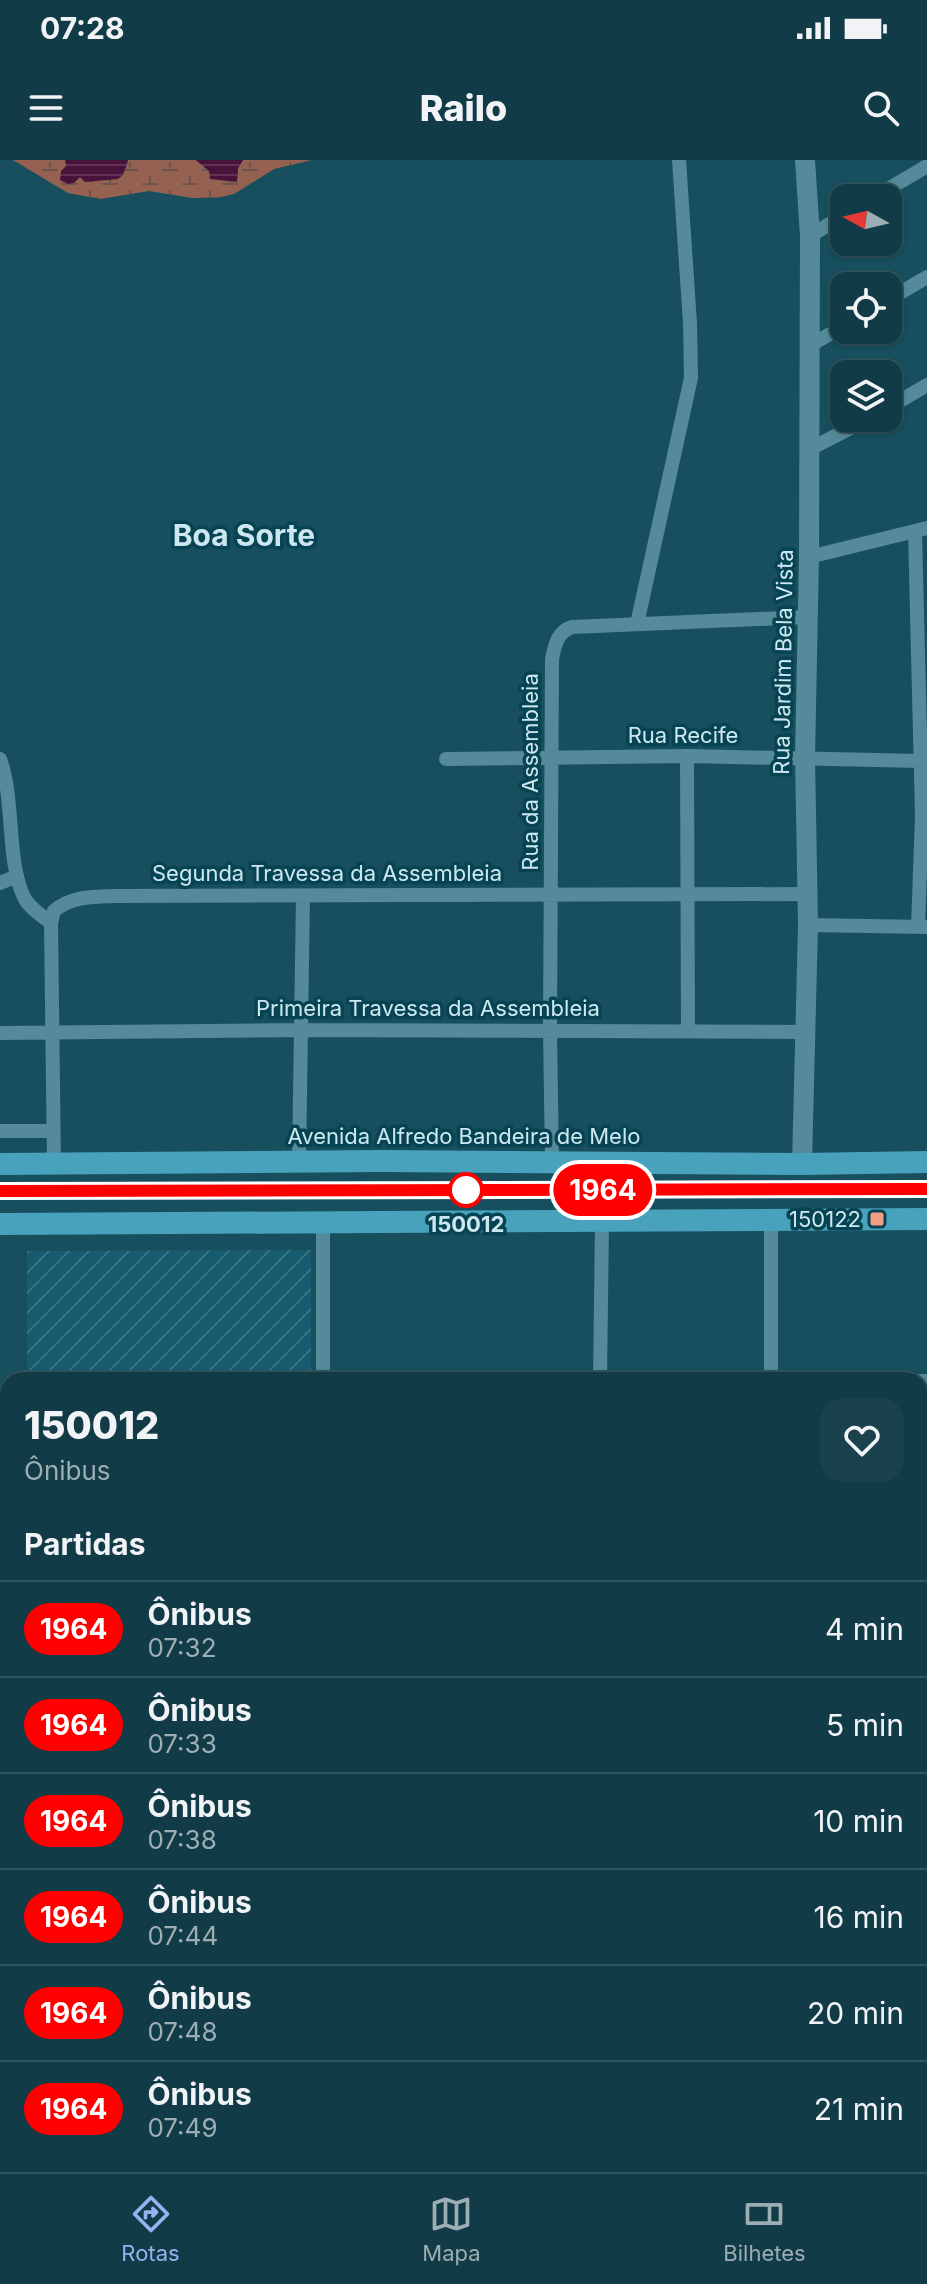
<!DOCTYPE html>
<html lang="pt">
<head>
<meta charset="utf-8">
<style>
	body { margin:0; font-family:Inter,sans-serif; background:#1a424d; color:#f1f3f6; height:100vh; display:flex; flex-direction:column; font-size:30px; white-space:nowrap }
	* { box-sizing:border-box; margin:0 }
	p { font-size:26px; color:#9cadb3 }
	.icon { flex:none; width:44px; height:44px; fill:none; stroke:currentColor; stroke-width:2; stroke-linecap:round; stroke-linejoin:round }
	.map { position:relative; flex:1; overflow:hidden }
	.drawer { position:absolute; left:0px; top:1212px; width:928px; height:800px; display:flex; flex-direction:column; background:#113b46; border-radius:24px 24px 0 0; box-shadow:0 2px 6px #0004,0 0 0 2px #30555f }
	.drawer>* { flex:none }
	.badge { padding:0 16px; border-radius:26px; font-size:28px; line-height:52px }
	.needle { width:52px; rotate:278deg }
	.tools { position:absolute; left:830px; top:24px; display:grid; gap:16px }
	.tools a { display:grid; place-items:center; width:72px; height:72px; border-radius:16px; background:#113b46; box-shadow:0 2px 6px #0004,0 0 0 2px #30555f; font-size:40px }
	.map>.badge { position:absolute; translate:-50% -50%; box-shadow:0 0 0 4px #fff }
	h2 { padding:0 24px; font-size:30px; line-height:72px }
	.round { display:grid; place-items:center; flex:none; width:84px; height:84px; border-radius:24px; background:#1a424d }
	.summary { display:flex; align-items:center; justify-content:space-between; height:136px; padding:0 24px }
	h1 { font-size:38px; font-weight:800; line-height:60px }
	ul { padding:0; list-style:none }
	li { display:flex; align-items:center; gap:24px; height:96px; padding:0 24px; border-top:2px solid #30555f }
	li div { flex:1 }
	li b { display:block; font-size:30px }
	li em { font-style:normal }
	li .badge { min-width:88px; font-weight:700; text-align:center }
	.status { display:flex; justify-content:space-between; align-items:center; height:56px; padding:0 40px; background:#113b46; direction:ltr }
	.status svg { height:22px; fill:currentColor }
	header { display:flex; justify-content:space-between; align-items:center; height:104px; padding:0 24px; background:#113b46; font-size:36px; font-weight:800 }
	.menu { display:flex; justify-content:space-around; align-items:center; height:112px; border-top:2px solid #30555f; background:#113b46; font-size:22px; color:#9cadb3 }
	.menu a { display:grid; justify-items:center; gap:4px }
	.menu .on { color:#95b2f1 }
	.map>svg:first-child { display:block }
</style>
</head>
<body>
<div class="status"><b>07:28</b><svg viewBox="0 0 49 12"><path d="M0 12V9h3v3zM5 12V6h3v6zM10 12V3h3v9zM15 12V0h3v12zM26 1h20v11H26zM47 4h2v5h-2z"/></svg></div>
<header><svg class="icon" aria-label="menu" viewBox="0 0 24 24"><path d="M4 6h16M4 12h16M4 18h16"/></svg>Railo<svg class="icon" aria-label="search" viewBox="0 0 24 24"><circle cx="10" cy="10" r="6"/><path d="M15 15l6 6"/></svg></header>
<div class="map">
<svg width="927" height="2012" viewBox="0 0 927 2012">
	<defs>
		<pattern id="industrial-furrows" width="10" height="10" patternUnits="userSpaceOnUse" patternTransform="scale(2)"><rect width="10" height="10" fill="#165c6e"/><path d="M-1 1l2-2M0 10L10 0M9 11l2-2" fill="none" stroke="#377383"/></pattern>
		<pattern id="forest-firs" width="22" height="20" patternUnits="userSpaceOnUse" patternTransform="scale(2)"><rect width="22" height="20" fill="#956251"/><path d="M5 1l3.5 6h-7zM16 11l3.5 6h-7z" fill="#6d554d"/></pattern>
		<pattern id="wetland-marsh" width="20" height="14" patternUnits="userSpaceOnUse" patternTransform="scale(2)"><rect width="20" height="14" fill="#956251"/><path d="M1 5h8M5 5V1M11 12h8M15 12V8" fill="none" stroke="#6d554d"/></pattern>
		<pattern id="water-rules" width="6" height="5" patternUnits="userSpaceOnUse" patternTransform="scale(2)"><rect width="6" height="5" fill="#48123a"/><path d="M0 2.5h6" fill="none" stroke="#613457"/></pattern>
	</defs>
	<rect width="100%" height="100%" fill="#174f5e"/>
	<path fill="url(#industrial-furrows)" d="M311 1090V1220H27V1091Z
		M0 1315H8V1695H0Z"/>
	<path fill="url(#forest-firs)" d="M358 2004H606L603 2012H358Z"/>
	<path fill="url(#wetland-marsh)" d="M13 0H65C68 12 81 17 92 22L99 19 111 20 126 8 128 0H196L209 11 237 21 238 8 243 0H312L274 9 234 34 216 38H192L149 31 100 39 68 33Z"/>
	<path fill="url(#water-rules)" d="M65 0H128L123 15 118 19 85 22 80 17 74 23 68 24 60 20 61 11 66 6Z
		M196 0H243L238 8 237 22 210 19 209 11Z"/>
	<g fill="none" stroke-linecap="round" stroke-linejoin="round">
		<path stroke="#548a9a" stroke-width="14" d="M873 38 927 6
			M810 76 844 55
			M888 140 927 117
			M809 186 844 166
			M888 248 927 225
			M808 290 870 258
			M915 371 922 655 918 767
			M809 397 927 368
			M637 464 691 218 690 163 679 0
			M687 596 688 871
			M0 599C15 640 6 700 24 737 29 748 41 755 51 763
			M446 599 687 596 920 601
			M0 723 17 716
			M808 765 927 767
			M0 873 302 870 804 872
			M0 971H53
			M299 1002 303 736
			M552 1002 550 870 552 499C555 485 557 472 572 467L807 457
			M54 1004 51 763 54 751C71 736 93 737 114 736L807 734
			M323 1220V1063
			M600 1220 602 1062
			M771 1220V1061
			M771 1220H815
			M920 1221H927
			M920 1345H927
			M920 1458H927
			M920 1558 927 1557
			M920 1674H927
			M0 1766H8
			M920 1783 927 1782
			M0 1887 8 1889
			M337 2012 338 2004"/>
		<path stroke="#548a9a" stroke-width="20" d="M802 1004 808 765 805 597 809 397 810 76 805 0"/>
		<path stroke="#48a2bc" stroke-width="22" d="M0 1004 382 1001 802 1004 927 1002
			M0 1064 927 1059"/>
	</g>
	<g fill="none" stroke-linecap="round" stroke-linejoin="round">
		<defs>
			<path id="line" d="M0 1031 927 1029"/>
		</defs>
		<use href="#line" stroke="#fff" stroke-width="18"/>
		<use href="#line" stroke="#f00" stroke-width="12"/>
	</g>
	<circle fill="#fff" stroke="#f00" stroke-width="4" cx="466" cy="1030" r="16"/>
	<rect fill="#f39f83" stroke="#074453" stroke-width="3" x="869" y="1051" width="16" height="16" rx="4"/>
	<g text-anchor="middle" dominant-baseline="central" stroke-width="7" stroke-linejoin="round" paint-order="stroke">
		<g font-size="22" fill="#cce7f0" stroke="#074453">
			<text transform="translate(783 502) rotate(-89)">Rua Jardim Bela Vista</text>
			<text x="683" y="575">Rua Recife</text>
			<text transform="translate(530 612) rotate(-90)">Rua da Assembleia</text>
			<text x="327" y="713">Segunda Travessa da Assembleia</text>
			<text x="428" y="848">Primeira Travessa da Assembleia</text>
			<text x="464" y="976">Avenida Alfredo Bandeira de Melo</text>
		</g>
		<g font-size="22" fill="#cce7f0" stroke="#074453" text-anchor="end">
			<text x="861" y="1059">150122</text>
		</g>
		<g font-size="22" font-weight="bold" fill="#cce7f0" stroke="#074453">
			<text x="466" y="1064">150012</text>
		</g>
		<g font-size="30" font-weight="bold" fill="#cce7f0" stroke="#074453">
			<text x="244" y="375">Boa Sorte</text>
		</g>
	</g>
</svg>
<div class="tools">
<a><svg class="needle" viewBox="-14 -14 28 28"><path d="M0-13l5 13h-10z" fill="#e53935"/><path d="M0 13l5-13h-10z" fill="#9cadb3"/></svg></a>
<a><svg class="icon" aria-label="locate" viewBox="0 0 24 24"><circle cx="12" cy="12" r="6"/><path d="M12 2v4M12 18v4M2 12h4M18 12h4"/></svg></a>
<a><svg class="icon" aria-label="layers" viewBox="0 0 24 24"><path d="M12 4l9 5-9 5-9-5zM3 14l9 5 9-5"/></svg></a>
</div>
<b class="badge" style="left:603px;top:1030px;background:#f00;color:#fff">1964</b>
<section class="drawer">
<div class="summary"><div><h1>150012</h1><p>Ônibus</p></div><a class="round"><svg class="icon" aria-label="heart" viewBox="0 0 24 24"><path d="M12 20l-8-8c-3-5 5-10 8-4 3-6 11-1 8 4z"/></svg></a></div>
<h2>Partidas</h2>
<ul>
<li><span class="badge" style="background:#f00;color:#fff">1964</span><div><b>Ônibus</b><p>07:32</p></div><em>4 min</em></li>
<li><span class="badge" style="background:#f00;color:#fff">1964</span><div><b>Ônibus</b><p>07:33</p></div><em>5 min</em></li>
<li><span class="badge" style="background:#f00;color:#fff">1964</span><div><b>Ônibus</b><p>07:38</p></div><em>10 min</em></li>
<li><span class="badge" style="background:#f00;color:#fff">1964</span><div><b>Ônibus</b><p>07:44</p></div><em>16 min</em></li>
<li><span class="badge" style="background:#f00;color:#fff">1964</span><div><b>Ônibus</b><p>07:48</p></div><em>20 min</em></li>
<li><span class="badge" style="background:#f00;color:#fff">1964</span><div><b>Ônibus</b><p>07:49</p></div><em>21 min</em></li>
</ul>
</section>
</div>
<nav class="menu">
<a class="on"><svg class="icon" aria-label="directions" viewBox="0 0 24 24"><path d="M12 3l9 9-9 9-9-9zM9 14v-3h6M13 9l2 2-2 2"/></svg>Rotas</a>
<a><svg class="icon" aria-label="map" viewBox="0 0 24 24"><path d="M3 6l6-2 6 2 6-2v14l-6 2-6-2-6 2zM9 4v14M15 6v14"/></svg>Mapa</a>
<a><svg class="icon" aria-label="tickets" viewBox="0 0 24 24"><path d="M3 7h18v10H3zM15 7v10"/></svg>Bilhetes</a>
</nav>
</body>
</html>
